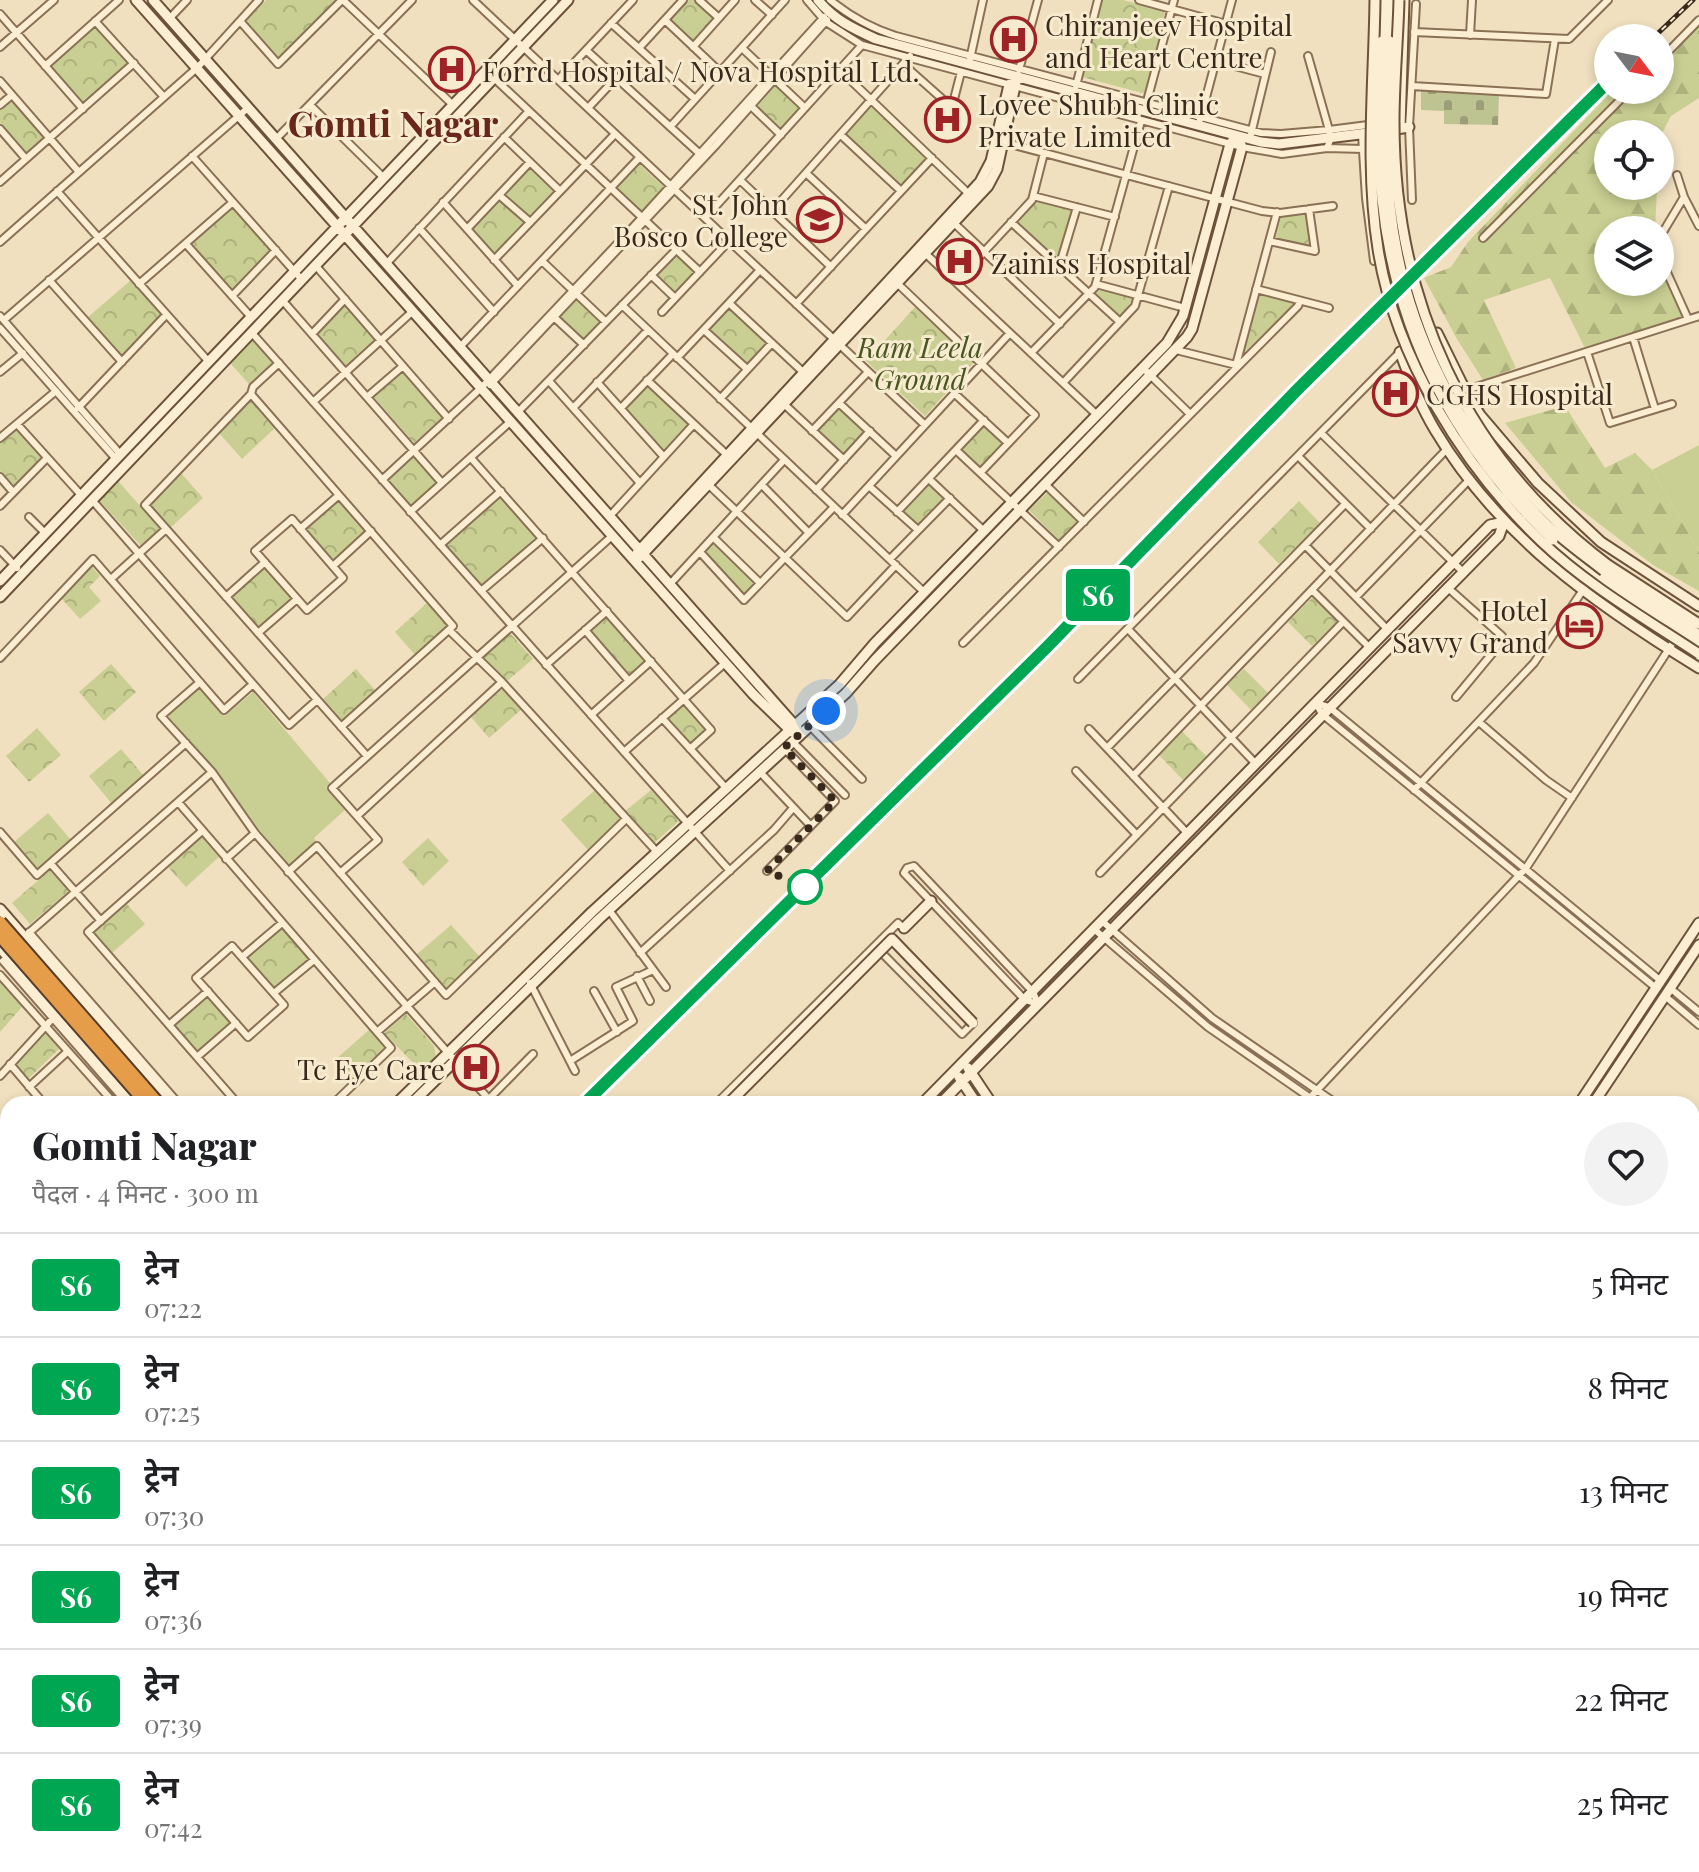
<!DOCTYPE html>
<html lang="hi">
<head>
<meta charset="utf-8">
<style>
	body { margin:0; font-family:"Playfair Display","Noto Sans Devanagari",serif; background:#f2f2f2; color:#202124; height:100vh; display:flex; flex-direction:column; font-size:30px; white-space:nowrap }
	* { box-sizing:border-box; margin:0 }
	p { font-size:26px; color:#757577 }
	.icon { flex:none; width:44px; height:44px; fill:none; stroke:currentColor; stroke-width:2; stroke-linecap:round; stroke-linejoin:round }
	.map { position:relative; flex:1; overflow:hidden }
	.details { position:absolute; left:0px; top:1096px; width:1700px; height:776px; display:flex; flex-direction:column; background:#fff; border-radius:24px 24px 0 0; box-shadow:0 4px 12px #0003 }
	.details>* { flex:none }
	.badge { padding:0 16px; border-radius:6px; font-size:28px; line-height:52px }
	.needle { width:52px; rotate:122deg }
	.fabs { position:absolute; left:1594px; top:24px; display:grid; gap:16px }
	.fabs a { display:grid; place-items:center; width:80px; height:80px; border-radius:50%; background:#fff; box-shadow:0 4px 12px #0003; font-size:40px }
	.you { position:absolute; width:40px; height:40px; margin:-20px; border:6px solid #fff; border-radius:50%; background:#1a73e8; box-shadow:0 0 0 12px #1a73e833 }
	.map>.badge { position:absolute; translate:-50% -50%; box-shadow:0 0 0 4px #fff }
	.round { display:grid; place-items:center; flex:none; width:84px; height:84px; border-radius:42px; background:#f2f2f2 }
	.headline { display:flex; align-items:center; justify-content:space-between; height:136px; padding:0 32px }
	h1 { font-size:38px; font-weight:800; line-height:60px }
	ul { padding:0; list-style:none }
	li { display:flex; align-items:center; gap:24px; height:104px; padding:0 32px; border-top:2px solid #e0e0e0 }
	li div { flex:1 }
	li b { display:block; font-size:30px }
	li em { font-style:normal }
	li .badge { min-width:88px; font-weight:700; text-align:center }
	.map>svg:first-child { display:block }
</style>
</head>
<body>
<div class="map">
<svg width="1699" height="1872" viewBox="0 0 1699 1872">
	<defs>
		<pattern id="grass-tufts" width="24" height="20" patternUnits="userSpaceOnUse" patternTransform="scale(2)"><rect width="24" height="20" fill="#c9cf92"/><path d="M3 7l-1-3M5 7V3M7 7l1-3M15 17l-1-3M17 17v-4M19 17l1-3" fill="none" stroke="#adb27d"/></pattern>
		<pattern id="forest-firs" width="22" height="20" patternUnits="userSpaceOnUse" patternTransform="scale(2)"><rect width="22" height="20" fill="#c9cf92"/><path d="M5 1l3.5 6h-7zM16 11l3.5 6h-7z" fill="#adb27d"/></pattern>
		<pattern id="cemetery-stones" width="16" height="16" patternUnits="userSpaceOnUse" patternTransform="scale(2)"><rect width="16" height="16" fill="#bec392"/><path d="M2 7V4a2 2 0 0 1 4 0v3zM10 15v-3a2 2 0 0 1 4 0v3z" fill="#9b9e76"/></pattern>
		<pattern id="park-crowns" width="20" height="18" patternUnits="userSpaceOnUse" patternTransform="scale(2)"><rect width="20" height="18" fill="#c9cf92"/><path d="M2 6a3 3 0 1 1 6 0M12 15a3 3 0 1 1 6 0" fill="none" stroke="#adb27d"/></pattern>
	</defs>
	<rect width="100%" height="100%" fill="#f0e0bf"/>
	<path fill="url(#grass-tufts)" d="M49 1864H145L153 1872H41Z"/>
	<path fill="url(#forest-firs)" d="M1699 18V98L1671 116 1660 137V134H1608V186H1657V189L1655 230H1608V282H1660V257L1688 319 1587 352 1550 278 1484 300 1516 368 1483 380 1457 339 1424 278 1451 267 1468 242 1613 90H1660V51Z
		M1565 406 1605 468 1635 453 1652 470 1699 551V591L1653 565 1571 502 1505 423Z"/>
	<path fill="url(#cemetery-stones)" d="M1421 90 1499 92 1498 125 1444 124V111L1421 110Z"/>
	<path fill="url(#park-crowns)" d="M266 0H337L278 59 245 22Z
		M687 0H694L714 19 692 42 669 20Z
		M1103 0H1123L1165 11 1146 94 1082 77Z
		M96 26 129 64 84 103 51 66Z
		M776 85 801 108 781 129 757 107Z
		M12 99 45 138 27 155 0 123V109Z
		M872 106 928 158 903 186 846 133Z
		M639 164 665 188 642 212 616 188Z
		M530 166 555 190 529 218 504 193Z
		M500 199 526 222 494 255 471 228Z
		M1035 200 1072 210 1058 261 1017 222Z
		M233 206 271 250 231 291 191 245Z
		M1307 215 1311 247 1276 238 1281 216Z
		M675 254 695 273 676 294 656 275Z
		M131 280 161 314 122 357 88 317Z
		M1101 289 1134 297 1120 318 1096 294Z
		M1260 293 1295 303 1244 352Z
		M577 300 601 324 584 341 560 317Z
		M344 303 375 339 345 366 316 333Z
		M915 307 974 362 925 416 866 361Z
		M729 308 767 344 748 364 709 329Z
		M252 340 274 365 250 385 230 363Z
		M402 370 443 417 414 443 373 396Z
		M647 384 689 423 664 451 625 408Z
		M251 400 276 427 242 459 219 433Z
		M839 408 865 432 843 455 818 431Z
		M985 425 1004 443 981 468 962 450Z
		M16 428 43 459 15 486 0 471V442Z
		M414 455 438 481 411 506 387 479Z
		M181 473 203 498 170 528 150 505Z
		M118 481 160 528 141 546 99 500Z
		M930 483 945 498 918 526 903 512Z
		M1048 492 1079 523 1060 541 1029 510Z
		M500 496 536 537 481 586 444 544Z
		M339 499 367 531 333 562 304 530Z
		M1299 501 1320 523 1279 564 1258 542Z
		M714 541 756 582 743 595 704 552Z
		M264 566 293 598 259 629 230 597Z
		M92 567 100 576 89 587 101 601 80 619 62 599Z
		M1313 597 1337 621 1312 646 1288 622Z
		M427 603 447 626 415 655 395 632Z
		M607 616 646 660 629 675 590 631Z
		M510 633 533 659 507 681 484 657Z
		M111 664 136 692 104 721 79 692Z
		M356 669 376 691 342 722 322 700Z
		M1244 669 1268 693 1251 710 1227 685Z
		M505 687 523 708 489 738 471 717Z
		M683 705 706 730 691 743 668 718Z
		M37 728 61 755 29 782 6 756Z
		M1182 731 1207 757 1183 780 1158 754Z
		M121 749 144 776 112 804 89 776Z
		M595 790 621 819 589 851 561 820Z
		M651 790 679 821 653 844 624 812Z
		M48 813 71 840 37 869 14 842Z
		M201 836 219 857 186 887 167 866Z
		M428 838 449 861 423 886 402 862Z
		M50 870 69 891 30 924 12 903Z
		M126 903 145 924 112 953 93 931Z
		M451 925 480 957 446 989 416 955Z
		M281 928 309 960 275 990 247 957Z
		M0 982 22 1007 0 1032Z
		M207 995 232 1023 198 1053 173 1025Z
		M406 1014 434 1046 436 1057 421 1071 384 1033Z
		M370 1029 387 1049 353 1079 336 1059Z
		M44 1031 59 1049 27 1080 15 1064Z
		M8 1302V1365L0 1357V1309Z"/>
	<path fill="#c9cf92" d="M1699 445V551L1652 470Z
		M200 687 225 716 253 692 330 783 326 787 346 809 314 838 317 843 290 866 257 827 224 781 168 716Z"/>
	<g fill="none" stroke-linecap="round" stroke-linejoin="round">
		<defs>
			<path id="street" d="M343 0 453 105
				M473 0 925 425
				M699 0 719 18
				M755 0 772 15
				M807 0 826 22 862 45 1242 147 1282 154 1327 148 1331 138 1329 130 1281 134 1261 133 896 36C870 28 851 17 830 0
				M1139 0 1226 24
				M0 14 83 109
				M170 18 187 0
				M665 20 720 72
				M95 21 164 97
				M240 21 278 64 342 0
				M611 23 695 99
				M1414 32 1569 39 1608 0
				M1470 35 1472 0
				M0 47 54 0
				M693 47 735 0
				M639 48 683 0
				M742 48 805 108
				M586 50 700 154
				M1308 56 1329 130 1368 125
				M970 59 983 0
				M1660 60 1699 20
				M1216 61 1265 74
				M904 65 966 120
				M45 66 119 0
				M840 70 969 194
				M1019 70 1038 0
				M494 78 700 272
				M558 80 633 0
				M0 81 79 172
				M1076 86 1098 0
				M1412 86 1546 94 1555 39
				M0 105 12 95
				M310 105 384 178
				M1146 105 1174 0
				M751 106 781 135
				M952 107 961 72
				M588 108 616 78
				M1200 120 1232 0
				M670 127 785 0
				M0 129 26 159
				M1251 134 1271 52
				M841 135 901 191
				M1362 135 1366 198 1374 261
				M504 137 560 191
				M277 138 412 0
				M1003 142 1262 211 1280 213 1333 206
				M1327 148 1363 149
				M192 156 302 280
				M806 173 866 229
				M1677 175 1684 197 1699 226
				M740 180 831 267
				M0 182 134 63
				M57 191 209 362
				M499 195 530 222
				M1033 196 1115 217
				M1412 200 1409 127 1416 4
				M443 202 518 286
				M772 211 910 56
				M705 218 862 45
				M1011 222 1120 322
				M954 223 1060 324
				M419 228 494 312
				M467 229 530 162
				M1660 237 1684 197
				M1483 238 1630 90
				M1269 241 1315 251 1309 209
				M0 242 198 67 259 0
				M186 244 251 317
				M925 253 1097 415
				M1660 257 1688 319
				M494 260 615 134
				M542 261 606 322
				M387 263 529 111
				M316 266 449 419
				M1059 267 1077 207
				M651 275 675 298
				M49 280 122 362
				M956 282 1032 200 1044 153
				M897 283 1035 415 981 472
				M139 284 233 202
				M1096 284 1185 308
				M1256 289 1329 308
				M232 296 276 250
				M283 301 442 483
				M729 303 803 372
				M796 304 932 158
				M622 305 925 593
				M662 312 729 241
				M0 316 121 455
				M554 317 584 345
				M4 320 249 107
				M0 328 116 459
				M704 330 747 369
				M252 333 730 871
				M312 334 345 299
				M1633 337 1655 409
				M460 347 640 157
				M1176 350 1236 365 1277 212
				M1587 352 1610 423 1672 404
				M1031 353 1095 287 1141 121
				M677 358 760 270
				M279 363 253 387 251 394 145 505 367 756
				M1143 368 1190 414
				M0 372 23 353
				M647 380 727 455
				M549 381 640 483
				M597 382 664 457
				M1063 383 1135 306 1169 186
				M490 385 716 145 827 20
				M1473 388 1699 316
				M954 393 1008 443
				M251 394 453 626 341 727
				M367 397 403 366
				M720 399 772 343
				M313 402 413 311
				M839 403 896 456
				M784 404 844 460
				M78 408 166 315
				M573 408 648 330
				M621 408 673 354
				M517 413 676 250
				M17 424 81 495
				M812 431 868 372
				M1321 433 1463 572
				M0 438 56 391
				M956 450 1059 547
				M1298 456 1371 529
				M471 458 711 730 690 749
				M0 477 13 492
				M929 479 984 531
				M382 480 481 388 636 224 824 17
				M709 485 847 617 896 565
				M762 485 809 533
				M1046 485 1084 522
				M869 486 918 530
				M816 490 870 431
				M92 500 289 725 317 700
				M0 506 46 459
				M410 512 510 422
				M897 512 984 420
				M842 515 1010 333
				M29 517 45 533
				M609 517 694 424
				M292 519 343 578 307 610 255 551Z
				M300 529 339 495
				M713 537 760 583
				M440 545 501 491
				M1305 545 1388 630
				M0 550 17 568
				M700 552 744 600 834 507
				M890 559 950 498
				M333 566 371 531
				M111 579 166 529
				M670 584 784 460
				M1447 587 1502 636 1495 650 1456 697
				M1312 590 1370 648
				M481 591 543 538
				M226 597 265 562
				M1356 597 1469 480
				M1128 629 1256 764
				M449 630 502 682 657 852
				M585 630 629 681
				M258 633 297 599
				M963 643 1298 306 1300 301
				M0 658 93 559 224 710 253 684
				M546 665 607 611
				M1078 679 1400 352
				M200 682 161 716 212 772 255 833 493 1104
				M1316 703 1322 714 1656 988
				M1316 703 1329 707 1661 981
				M591 715 651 661
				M662 718 726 788
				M1479 722 1546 780 1572 798
				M810 726 862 779
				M1089 729 1188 834
				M792 741 845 795
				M1107 748 1345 504
				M624 752 725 663
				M759 771 810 825
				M1076 771 1137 835
				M1133 776 1447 449
				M1414 790 1534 663 1585 587
				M178 802 391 1048 333 1104
				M357 816 502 682
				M202 831 88 932 238 1104
				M0 832 37 875 186 743
				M226 859 255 833
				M51 864 101 921
				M914 866 1033 992 1038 1004 1025 1000 904 873 907 868Z
				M767 871 835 801 784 748
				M288 872 317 846 446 995 626 819
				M340 873 378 840 332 788 612 536
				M1100 873 1343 622
				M609 910 666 987
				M1102 921 1212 1018 1337 1104
				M1094 929 1208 1027 1319 1104
				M29 932 179 1104
				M23 938 212 772
				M232 946 284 1005 248 1037 196 978Z
				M880 951 962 1034 973 1023
				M640 953 774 830 793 808
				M242 957 282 923
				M3 961 128 1104
				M0 975 115 1104
				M637 976 650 1001
				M530 983 575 1071
				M1670 988 1699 1012
				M594 991 617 1032
				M274 993 314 960
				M1665 996 1699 1025
				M169 1025 208 991
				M377 1032 435 982
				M197 1057 236 1023
				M570 1061 633 1021 616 987 653 970
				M10 1064 44 1104
				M0 1076 53 1018
				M29 1087 67 1052
				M484 1104 533 1054
				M716 1104 898 923 904 928
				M1304 1104 1526 868 1676 638
				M0 1133 8 1143
				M0 1153 8 1145
				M0 1201 8 1209
				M0 1247 8 1239
				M0 1304 8 1296
				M1692 1321 1699 1317
				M1692 1332 1699 1329
				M0 1362 8 1370
				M0 1416 8 1424
				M0 1457 8 1448
				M0 1485 8 1492
				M0 1491 8 1498
				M1692 1543 1699 1557
				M0 1611 2 1613 0 1615
				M235 1864 244 1872
				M296 1864 304 1872
				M367 1864 375 1872
				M431 1864 439 1872
				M697 1864 704 1872
				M1692 1864 1699 1851
				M260 1872 268 1864
				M322 1872 330 1864
				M464 1872 471 1864
				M526 1872 533 1864
				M593 1872 601 1864
				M661 1872 669 1864
				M732 1872 740 1864"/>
			<path id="secondary" d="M136 0 753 694 792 732
				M153 0 797 728
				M818 0C834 20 854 29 876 39L1261 142 1279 144 1376 132
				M1382 41 1384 0
				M1390 41 1391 0
				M1400 128 1404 0
				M1390 130 1409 127
				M1553 540 1588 571 1699 644
				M637 553 980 182 991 161 1009 85 1017 77
				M640 557 988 186 997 169 1017 77
				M1608 565 1699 624
				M1604 571 1699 635
				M0 581 553 0
				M0 597 568 0
				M1699 606 1601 542 1538 483 1480 415 1467 394 1437 333 1400 352C1410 379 1420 405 1435 430 1499 537 1595 604 1699 668
				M0 909 170 1104
				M904 928 931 901
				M0 948 136 1104
				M968 1068 992 1104
				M959 1077 977 1104
				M396 1104 592 912 840 684 875 643 1167 343 1183 316 1230 144 1237 136 1242 147 1192 329 1187 337 875 660 846 693 598 920 411 1104
				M922 1104 1490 525 1504 522
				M940 1104 1499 536 1504 522
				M1579 1104 1699 923
				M1593 1104 1699 945
				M0 1536 8 1527
				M152 1864 159 1872
				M164 1864 172 1872
				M808 1864 815 1872
				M855 1864 862 1872
				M1664 1864 1672 1872
				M1680 1864 1689 1872
				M190 1872 198 1864
				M1060 1872 1066 1864
				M1074 1872 1080 1864"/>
			<path id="highway" d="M826 1864 833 1872
				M838 1864 845 1872
				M1696 1872 1699 1866"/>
		</defs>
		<use href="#street" stroke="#8a7156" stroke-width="10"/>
		<use href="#secondary" stroke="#6c523a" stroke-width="13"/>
		<use href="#highway" stroke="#573f2b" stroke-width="15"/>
		<use href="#street" stroke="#fbeed3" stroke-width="6"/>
		<use href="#secondary" stroke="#fbeed3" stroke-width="9"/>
		<use href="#highway" stroke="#e69d4a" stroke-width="11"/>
		<defs>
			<path id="rail" d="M1653 38 1693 0
				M584 1104 1047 647 1298 389 1608 82
				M0 1676 8 1668"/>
		</defs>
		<use href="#rail" stroke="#39291c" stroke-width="5"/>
		<use href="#rail" stroke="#f7ebcf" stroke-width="2" stroke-dasharray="6" stroke-linecap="butt"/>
		<defs>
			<path id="secondary-bridge" d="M1375 0C1374 82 1365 167 1378 249 1395 357 1463 466 1541 541 1587 585 1646 619 1699 654
				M1399 0C1398 40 1394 81 1394 122 1394 300 1464 457 1608 565
				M1382 41C1381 93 1377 147 1382 199 1396 334 1455 447 1553 540
				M1390 41C1388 95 1385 150 1390 205 1402 326 1461 440 1547 525 1565 542 1585 556 1604 571
				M728 1104 892 939 973 1023"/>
			<path id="highway-bridge" d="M0 922 159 1104
				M0 936 147 1104"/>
		</defs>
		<use href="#secondary-bridge" stroke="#6c523a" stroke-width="13" stroke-linecap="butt"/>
		<use href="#highway-bridge" stroke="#573f2b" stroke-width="15" stroke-linecap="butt"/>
		<use href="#secondary-bridge" stroke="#fbeed3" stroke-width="9"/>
		<use href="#highway-bridge" stroke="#e69d4a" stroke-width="11"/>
	</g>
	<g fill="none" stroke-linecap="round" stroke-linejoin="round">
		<defs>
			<path id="line" d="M584 1104 1047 647 1298 389 1608 82"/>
		</defs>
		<use href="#line" stroke="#fff" stroke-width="18"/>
		<use href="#line" stroke="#00a651" stroke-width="12"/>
		<path stroke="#39291c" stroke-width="8" stroke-dasharray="0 14.4" d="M805 887 767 871 835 801 784 748 826 711"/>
	</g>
	<defs>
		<symbol id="hospital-ring" viewBox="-11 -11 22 22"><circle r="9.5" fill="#f7ebcf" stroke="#9d2326" stroke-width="1.5"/><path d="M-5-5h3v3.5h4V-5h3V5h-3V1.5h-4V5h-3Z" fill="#9d2326"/></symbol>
		<symbol id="school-ring" viewBox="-11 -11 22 22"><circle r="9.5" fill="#f7ebcf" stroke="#9d2326" stroke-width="1.5"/><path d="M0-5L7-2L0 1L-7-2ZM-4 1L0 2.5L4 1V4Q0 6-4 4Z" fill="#9d2326"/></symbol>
		<symbol id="hotel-ring" viewBox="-11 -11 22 22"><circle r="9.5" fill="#f7ebcf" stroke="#9d2326" stroke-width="1.5"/><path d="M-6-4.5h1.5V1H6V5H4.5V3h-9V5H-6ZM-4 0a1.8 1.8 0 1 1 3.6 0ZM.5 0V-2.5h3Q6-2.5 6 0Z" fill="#9d2326"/></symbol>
	</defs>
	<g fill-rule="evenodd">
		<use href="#hospital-ring" x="988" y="14" width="51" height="51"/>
		<use href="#hospital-ring" x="426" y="44" width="51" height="51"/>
		<use href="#hospital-ring" x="922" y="94" width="51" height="51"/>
		<use href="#school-ring" x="794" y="194" width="51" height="51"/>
		<use href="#hospital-ring" x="934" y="236" width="51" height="51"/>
		<use href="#hospital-ring" x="1370" y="368" width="51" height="51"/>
		<use href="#hotel-ring" x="1554" y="600" width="51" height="51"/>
		<use href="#hospital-ring" x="450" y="1042" width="51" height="51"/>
	</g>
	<circle fill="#fff" stroke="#00a651" stroke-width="4" cx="805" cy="887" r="16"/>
	<g text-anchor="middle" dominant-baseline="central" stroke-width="6" stroke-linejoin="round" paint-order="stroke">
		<g font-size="28" fill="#39291c" stroke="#f7ebcf" text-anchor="start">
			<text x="1045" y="24">Chiranjeev Hospital<tspan x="1045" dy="32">and Heart Centre</tspan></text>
			<text x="482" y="70">Forrd Hospital / Nova Hospital Ltd.</text>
			<text x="978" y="103">Lovee Shubh Clinic<tspan x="978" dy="32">Private Limited</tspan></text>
			<text x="788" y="203" text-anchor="end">St. John<tspan x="788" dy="32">Bosco College</tspan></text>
			<text x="991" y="262">Zainiss Hospital</text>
			<text x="1426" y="393">CGHS Hospital</text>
			<text x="1548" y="609" text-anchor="end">Hotel<tspan x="1548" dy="32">Savvy Grand</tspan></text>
			<text x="445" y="1068" text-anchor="end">Tc Eye Care</text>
		</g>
		<g font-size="28" font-style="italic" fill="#4a5621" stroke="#f7ebcf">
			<text x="920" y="346">Ram Leela<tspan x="920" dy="32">Ground</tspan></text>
		</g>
		<g font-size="36" font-weight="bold" fill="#682718" stroke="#f7ebcf">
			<text x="393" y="122">Gomti Nagar</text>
		</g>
	</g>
</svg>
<div class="fabs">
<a><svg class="needle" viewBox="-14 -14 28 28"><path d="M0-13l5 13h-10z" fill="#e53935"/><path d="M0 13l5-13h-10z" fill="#757577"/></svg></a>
<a><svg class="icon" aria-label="locate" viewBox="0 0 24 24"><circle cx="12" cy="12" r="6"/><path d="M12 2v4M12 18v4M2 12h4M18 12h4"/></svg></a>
<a><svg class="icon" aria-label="layers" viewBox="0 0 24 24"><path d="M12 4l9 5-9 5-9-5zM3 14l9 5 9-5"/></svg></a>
</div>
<div class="you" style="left:826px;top:711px"></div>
<b class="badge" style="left:1098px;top:595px;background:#00a651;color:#fff">S6</b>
<section class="details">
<div class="headline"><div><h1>Gomti Nagar</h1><p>पैदल · 4 मिनट · 300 m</p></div><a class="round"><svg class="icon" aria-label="heart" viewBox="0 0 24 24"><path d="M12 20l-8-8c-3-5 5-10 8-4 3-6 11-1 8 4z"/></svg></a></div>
<ul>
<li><span class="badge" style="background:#00a651;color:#fff">S6</span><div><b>ट्रेन</b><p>07:22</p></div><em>5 मिनट</em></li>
<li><span class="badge" style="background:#00a651;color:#fff">S6</span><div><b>ट्रेन</b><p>07:25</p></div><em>8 मिनट</em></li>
<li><span class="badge" style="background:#00a651;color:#fff">S6</span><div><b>ट्रेन</b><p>07:30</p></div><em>13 मिनट</em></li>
<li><span class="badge" style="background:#00a651;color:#fff">S6</span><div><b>ट्रेन</b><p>07:36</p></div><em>19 मिनट</em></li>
<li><span class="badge" style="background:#00a651;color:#fff">S6</span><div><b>ट्रेन</b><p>07:39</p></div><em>22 मिनट</em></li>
<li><span class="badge" style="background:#00a651;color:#fff">S6</span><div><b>ट्रेन</b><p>07:42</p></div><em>25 मिनट</em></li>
</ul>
</section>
</div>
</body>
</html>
